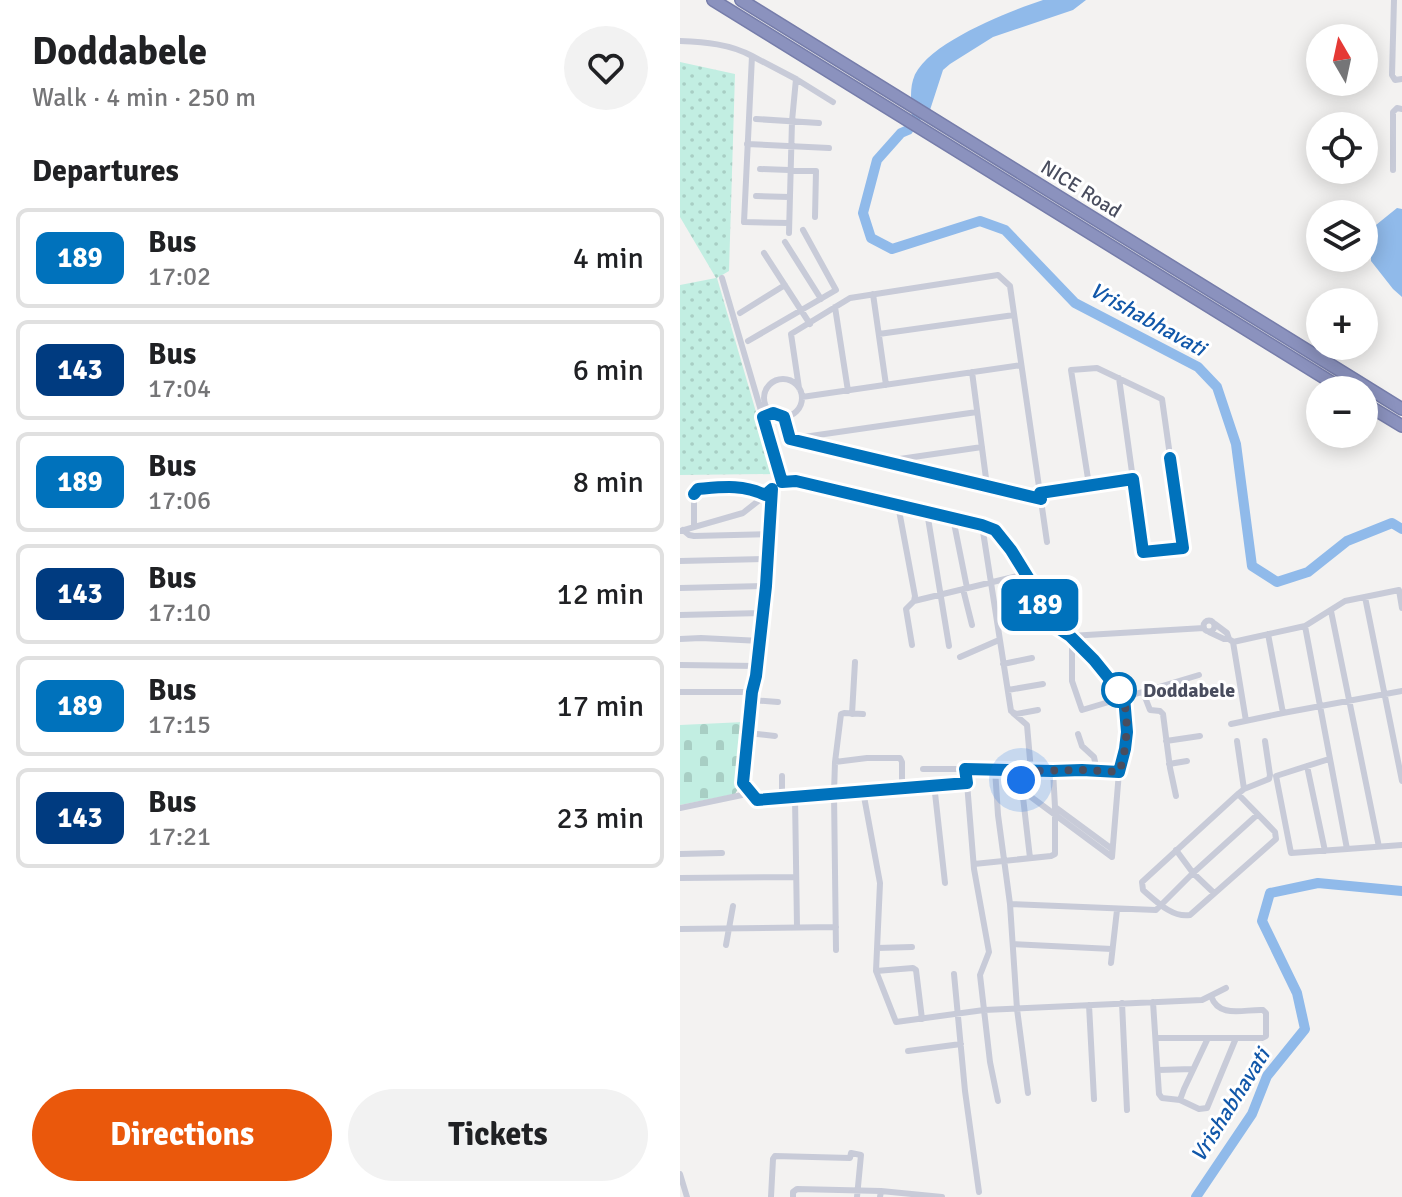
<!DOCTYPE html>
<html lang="en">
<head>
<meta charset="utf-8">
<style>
	body { margin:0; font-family:Signika,sans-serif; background:#f2f2f2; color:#202124; height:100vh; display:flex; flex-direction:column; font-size:30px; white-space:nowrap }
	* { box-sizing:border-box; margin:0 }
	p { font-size:26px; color:#757577 }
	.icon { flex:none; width:44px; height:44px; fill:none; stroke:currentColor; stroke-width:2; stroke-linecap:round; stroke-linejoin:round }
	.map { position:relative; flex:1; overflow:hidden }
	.side { display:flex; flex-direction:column; background:#fff; width:680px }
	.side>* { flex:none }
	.badge { padding:0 16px; border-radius:12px; font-size:28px; line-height:52px }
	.needle { width:52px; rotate:351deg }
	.fabs { position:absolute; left:626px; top:24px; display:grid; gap:16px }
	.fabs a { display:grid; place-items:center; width:72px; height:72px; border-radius:50%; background:#fff; box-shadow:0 4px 20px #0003; font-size:40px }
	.you { position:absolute; width:40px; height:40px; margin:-20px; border:6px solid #fff; border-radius:50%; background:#1a73e8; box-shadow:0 0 0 12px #1a73e833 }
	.map>.badge { position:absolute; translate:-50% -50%; box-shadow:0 0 0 4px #fff }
	h2 { padding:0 32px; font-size:30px; line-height:72px }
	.round { display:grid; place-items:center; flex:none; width:84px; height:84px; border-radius:42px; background:#f2f2f2 }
	.summary { display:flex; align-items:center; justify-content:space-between; height:136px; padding:0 32px }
	h1 { font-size:38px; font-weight:800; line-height:60px }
	.primary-button { display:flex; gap:16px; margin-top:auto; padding:16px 32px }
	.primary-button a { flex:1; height:92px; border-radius:48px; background:#ea580c; color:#fff; font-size:32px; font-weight:800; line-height:92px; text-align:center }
	.primary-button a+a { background:#f2f2f2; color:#202124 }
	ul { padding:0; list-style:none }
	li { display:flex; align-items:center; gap:24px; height:100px; margin:0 16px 12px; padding:0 16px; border:4px solid #e0e0e0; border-radius:12px }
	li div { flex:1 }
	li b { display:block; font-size:30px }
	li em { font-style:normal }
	li .badge { min-width:88px; font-weight:700; text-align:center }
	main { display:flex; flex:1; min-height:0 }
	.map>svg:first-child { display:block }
</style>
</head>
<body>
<main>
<section class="side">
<div class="summary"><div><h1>Doddabele</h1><p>Walk · 4 min · 250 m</p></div><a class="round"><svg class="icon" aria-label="heart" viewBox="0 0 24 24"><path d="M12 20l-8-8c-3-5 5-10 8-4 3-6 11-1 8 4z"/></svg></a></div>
<h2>Departures</h2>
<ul>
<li><span class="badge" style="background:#0072bc;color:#fff">189</span><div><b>Bus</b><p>17:02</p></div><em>4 min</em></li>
<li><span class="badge" style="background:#003b80;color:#fff">143</span><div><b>Bus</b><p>17:04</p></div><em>6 min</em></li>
<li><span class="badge" style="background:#0072bc;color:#fff">189</span><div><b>Bus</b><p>17:06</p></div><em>8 min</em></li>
<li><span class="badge" style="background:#003b80;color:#fff">143</span><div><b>Bus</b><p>17:10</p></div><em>12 min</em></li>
<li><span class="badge" style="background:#0072bc;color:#fff">189</span><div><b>Bus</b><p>17:15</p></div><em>17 min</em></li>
<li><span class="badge" style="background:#003b80;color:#fff">143</span><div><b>Bus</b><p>17:21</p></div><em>23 min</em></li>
</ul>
<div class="primary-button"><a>Directions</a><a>Tickets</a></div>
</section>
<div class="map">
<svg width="722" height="1197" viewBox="0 0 722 1197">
	<defs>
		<pattern id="grass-dots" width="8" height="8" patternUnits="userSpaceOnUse" patternTransform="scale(2)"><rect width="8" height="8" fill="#c2eee2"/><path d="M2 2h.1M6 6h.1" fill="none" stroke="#a8cec4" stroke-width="1.8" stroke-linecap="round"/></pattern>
		<pattern id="cemetery-stones" width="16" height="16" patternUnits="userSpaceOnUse" patternTransform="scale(2)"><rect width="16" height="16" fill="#c2eee2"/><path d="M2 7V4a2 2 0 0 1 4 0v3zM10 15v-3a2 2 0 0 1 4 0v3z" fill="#a8cec4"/></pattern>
	</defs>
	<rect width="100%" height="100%" fill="#f3f2f1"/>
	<path fill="url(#grass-dots)" d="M0 62 55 74 49 271 37 278 94 474 0 475V285L36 278 0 217Z"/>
	<path fill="url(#cemetery-stones)" d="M64 722 58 789 55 794 0 805V725Z"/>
	<path fill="#90baea" d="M363 0H406L393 10 313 37 270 64 263 70 250 110 231 99C231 93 231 86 233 80 243 44 330 11 363 0Z
		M717 208 722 209V297L713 289 691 261V229Z"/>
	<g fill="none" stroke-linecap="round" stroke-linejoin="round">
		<path stroke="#90baea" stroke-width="10" d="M243 106 228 130 221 133 197 160 183 213 191 238 212 249 300 221 325 230 395 303 518 367 537 387 556 444 572 566 597 582 628 572 667 541 712 523 722 529
			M516 1197 572 1114 587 1076 625 1029 617 993 582 921 590 893 638 883 722 891"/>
		<defs>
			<path id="motorway" d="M33 0 664 390
				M61 0 722 409
				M684 403 722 426"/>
		</defs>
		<use href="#motorway" stroke="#767daa" stroke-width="14"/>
		<path stroke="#c8cbd8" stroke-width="6" d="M714 0 712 75 715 80 722 79
			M0 41C25 42 50 44 72 56L64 222 109 223
			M72 56 116 79 153 102
			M76 119 139 123
			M67 144 149 148
			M80 169 136 171 135 217
			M713 170V112L717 108 722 109
			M76 196 109 197
			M109 233 112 121 116 79
			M105 242 141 299
			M84 253 130 324
			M42 278 102 482
			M193 294 206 385
			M155 307 168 391
			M60 313 105 285
			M199 334 334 315
			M68 341 156 290 123 230
			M292 372 307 486
			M84 398a19 19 0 1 1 38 0a19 19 0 1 1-38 0Z
			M119 388 111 334 170 298 318 275 330 286 367 542
			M122 397 341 365
			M104 417 110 439 297 412
			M110 439 361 499
			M206 461 302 447
			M409 485 391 370 417 368 482 399 503 548 463 552 439 378
			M360 493 453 479
			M218 505 235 596 234 601 226 609 232 645
			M247 512 269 646
			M273 518 287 588
			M302 525 331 711 336 714 358 710
			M14 527V494L18 489 62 487 85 495
			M3 530 9 535 14 536 90 534
			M0 531 63 513 102 482 116 481 302 525 315 530 331 550 352 584 370 623 390 636 414 660 444 697 447 728 445 749 439 772 432 857 343 791
			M0 561 88 559 92 489
			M0 588 86 586
			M283 589 292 625
			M685 597 722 781
			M234 601 346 574
			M651 611 699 847
			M0 615 82 613
			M523.5 626a5.5 5.5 0 1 1 11 0a5.5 5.5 0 1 1-11 0Z
			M625 626 667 849 722 845
			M529 632 544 639H549L547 633 535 624
			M588 634 603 713 722 691
			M390 636 524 628
			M0 639 21 638 81 641
			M549 639 553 642 625 626 665 601 719 590 722 608
			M394 641 392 646V681L402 710 519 675
			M553 642 566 721
			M280 657 319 640
			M323 664 352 658
			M0 665 77 666
			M328 690 363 684
			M0 692H72
			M463 692 470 710 480 711 483 714 490 768 496 796
			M71 700 98 702
			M333 713 347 725 351 771
			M172 714 175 662
			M551 724 603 713
			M68 733 95 736
			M398 734 402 746 414 757 417 771
			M486 741 520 736
			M557 741 564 789
			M649 759 596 776 611 853 667 849
			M155 762 187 758H220L222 762V787
			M489 764 507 761
			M627 766 645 851
			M243 769H285
			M315 769 318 815 330 904 337 1009 348 1093
			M340 771 350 858
			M63 783 77 800 287 783 285 769 373 771 402 770 439 772
			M287 783 294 869 309 952 300 975 310 1062 318 1101
			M254 784 265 883
			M183 791 200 883 196 971 216 1022 304 1010 522 1000 546 988
			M558 794 595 832 596 839 510 915C492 918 476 901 463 890L462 882 558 794 564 789 589 779 590 775 585 741
			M115 797 117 927
			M102 798V776
			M375 807 432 849
			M0 808 62 795C67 716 81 638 88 559
			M496 850 513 873 534 893
			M0 854 42 853
			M294 864 371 856 375 854V807L373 771
			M0 878 116 877
			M330 904 476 910 513 873 577 815
			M0 929 156 927
			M333 944 432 949
			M46 945 53 906
			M197 948 232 947
			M156 950 154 793 155 762 161 714 164 713 183 714
			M431 963 437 910
			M196 971 233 968 236 970 242 1019
			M274 974 285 1091 299 1192
			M473 1002 479 1094 482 1098 500 1100 519 1109 527 1108 556 1038
			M442 1003 447 1110
			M409 1005 414 1099
			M476 1038H582L586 1036V1013L583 1010C564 1009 539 1019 531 996
			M228 1051 281 1044
			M478 1070 513 1069
			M500 1100 504 1089 528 1038
			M0 1174 7 1197
			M91 1197 93 1159 95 1156 170 1158 171 1153 181 1155 177 1197
			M113 1197V1192L117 1189 201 1191
			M200 1197 201 1191 262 1197"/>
		<use href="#motorway" stroke="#8b92be" stroke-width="11"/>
	</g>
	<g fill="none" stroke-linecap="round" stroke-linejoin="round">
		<defs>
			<path id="line" d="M14 494 18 489C42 487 63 484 85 495L92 489 86 586 76 676 72 692 63 783 77 800 287 783 285 769 373 771 402 770 439 772 445 749 447 732 444 697 414 660 390 636 370 623 352 584 331 550 315 530 302 525 116 481 102 482 83 417 93 413 104 417 110 439 361 499 360 493 453 479 463 552 503 548 490 458"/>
		</defs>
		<use href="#line" stroke="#fff" stroke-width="18"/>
		<use href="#line" stroke="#0072bc" stroke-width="12"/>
		<path stroke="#494d5e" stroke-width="8" stroke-dasharray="0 14.4" d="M341 780 340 771 402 770 439 772C447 752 451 707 439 690"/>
	</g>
	<circle fill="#fff" stroke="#0072bc" stroke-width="4" cx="439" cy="690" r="16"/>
	<g text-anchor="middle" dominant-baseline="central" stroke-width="6" stroke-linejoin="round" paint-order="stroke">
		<g font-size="20" fill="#494d5e" stroke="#fff">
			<text transform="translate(401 189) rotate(32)">NICE Road</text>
		</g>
		<g font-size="20" font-weight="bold" fill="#494d5e" stroke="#fff" text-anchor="start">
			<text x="463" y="690">Doddabele</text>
		</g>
		<g font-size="22" font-style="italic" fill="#1157a9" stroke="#fff">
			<text transform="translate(468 319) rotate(29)">Vrishabhavati</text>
			<text transform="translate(550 1105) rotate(-58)">Vrishabhavati</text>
		</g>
	</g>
</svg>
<div class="fabs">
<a><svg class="needle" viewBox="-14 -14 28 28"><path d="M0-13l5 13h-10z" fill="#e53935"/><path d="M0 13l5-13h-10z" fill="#757577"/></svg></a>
<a><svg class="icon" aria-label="locate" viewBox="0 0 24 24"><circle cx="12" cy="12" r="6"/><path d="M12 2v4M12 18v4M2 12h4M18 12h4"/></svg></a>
<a><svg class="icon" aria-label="layers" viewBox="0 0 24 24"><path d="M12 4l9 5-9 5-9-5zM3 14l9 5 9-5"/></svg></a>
<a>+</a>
<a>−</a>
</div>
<div class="you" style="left:341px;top:780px"></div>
<b class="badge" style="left:360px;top:605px;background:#0072bc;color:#fff">189</b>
</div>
</main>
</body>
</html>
